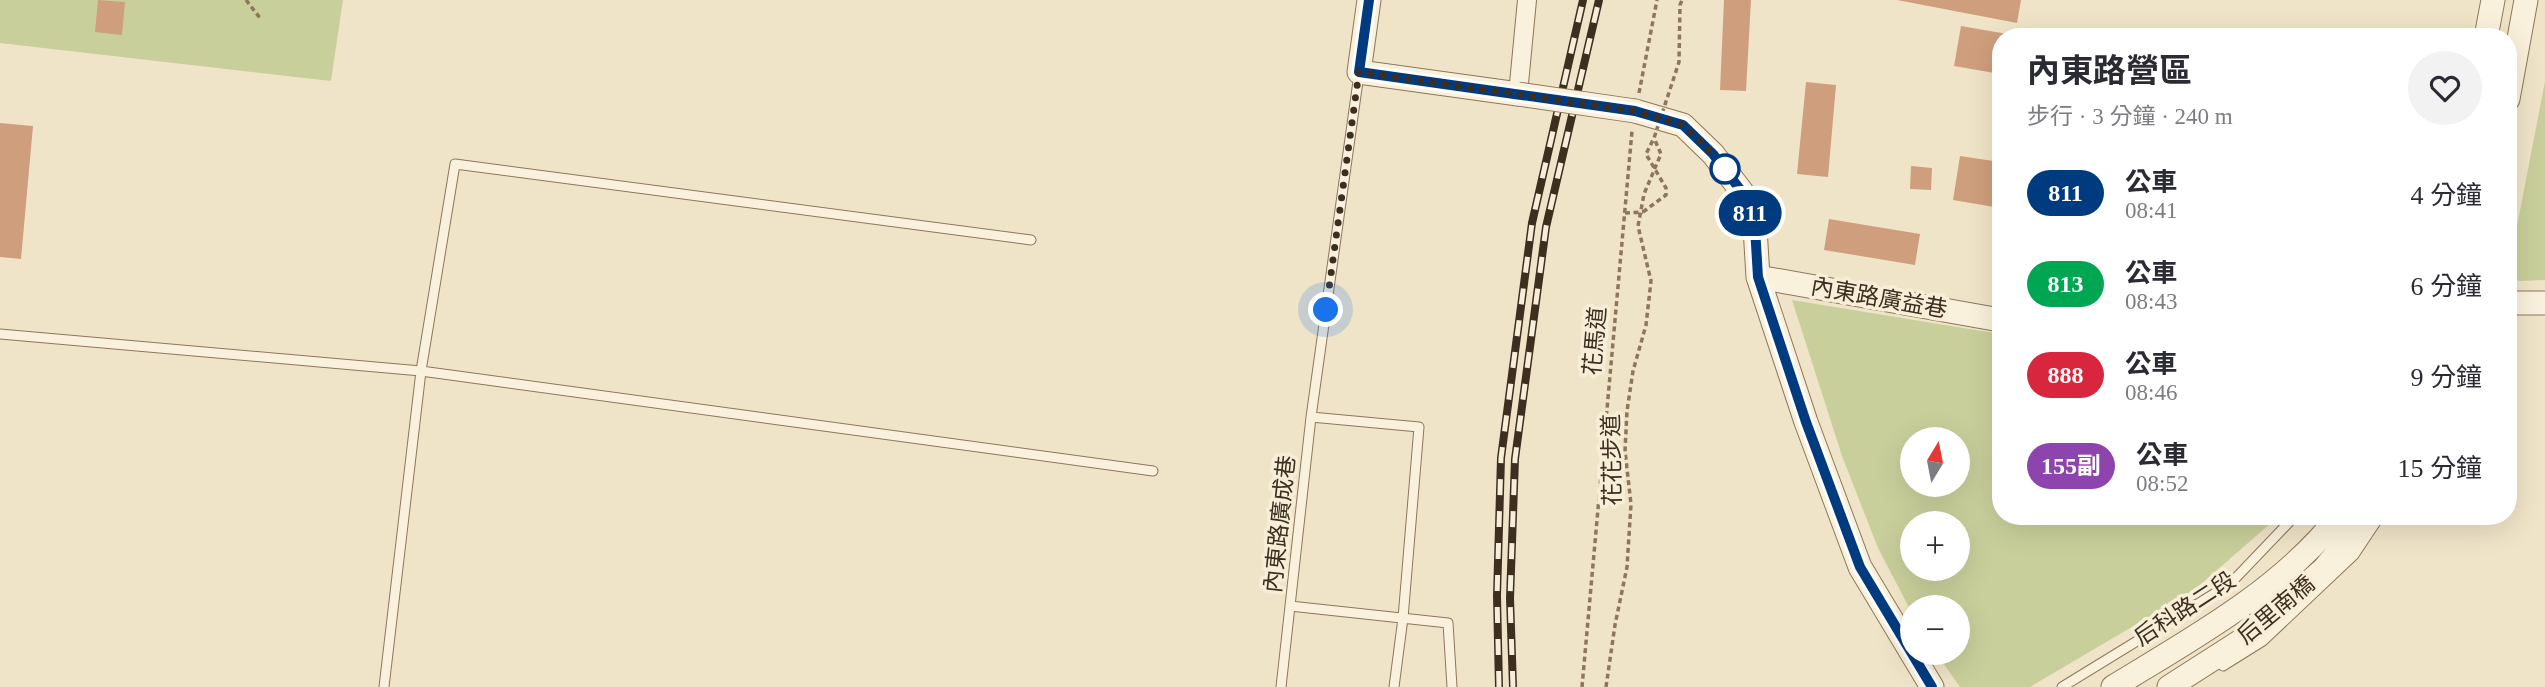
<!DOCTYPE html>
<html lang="zh-TW">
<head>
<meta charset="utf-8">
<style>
	body { margin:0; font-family:"Times New Roman","Noto Sans TC",serif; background:#f2f2f3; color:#2b2b33; height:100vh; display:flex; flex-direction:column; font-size:26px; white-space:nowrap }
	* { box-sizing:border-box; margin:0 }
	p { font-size:23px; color:#7c7c81 }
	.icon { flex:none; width:38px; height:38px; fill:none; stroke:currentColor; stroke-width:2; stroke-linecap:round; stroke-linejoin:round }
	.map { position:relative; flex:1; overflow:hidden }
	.sheet { position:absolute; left:1992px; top:28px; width:525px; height:497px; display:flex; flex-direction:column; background:#fff; border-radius:28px; box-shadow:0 7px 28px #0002 }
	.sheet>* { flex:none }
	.badge { padding:0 14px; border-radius:23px; font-size:24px; line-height:46px }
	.needle { width:46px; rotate:10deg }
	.tools { position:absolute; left:1900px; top:427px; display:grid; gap:14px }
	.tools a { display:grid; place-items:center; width:70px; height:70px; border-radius:50%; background:#fff; box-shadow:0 7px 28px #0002; font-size:35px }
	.you { position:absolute; width:35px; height:35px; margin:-18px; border:5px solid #fff; border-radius:50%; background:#1a73e8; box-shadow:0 0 0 10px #1a73e833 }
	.map>.badge { position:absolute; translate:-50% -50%; box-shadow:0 0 0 4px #fff }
	.round { display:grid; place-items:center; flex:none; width:74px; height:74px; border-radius:37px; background:#f2f2f3 }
	.headline { display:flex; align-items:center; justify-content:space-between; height:119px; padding:0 35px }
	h1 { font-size:33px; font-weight:700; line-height:52px }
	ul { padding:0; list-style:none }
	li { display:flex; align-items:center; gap:21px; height:91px; padding:0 35px }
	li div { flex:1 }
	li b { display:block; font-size:26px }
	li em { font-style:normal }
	li .badge { min-width:77px; font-weight:700; text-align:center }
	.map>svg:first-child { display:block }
</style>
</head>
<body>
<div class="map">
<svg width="2545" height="687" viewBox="0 0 2545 687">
	<rect width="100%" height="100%" fill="#f0e4c8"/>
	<path fill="#c9cf9b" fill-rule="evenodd" d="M0 0H343L331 81 0 43Z
		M2545 81V280L2520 281 2508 278V273Z
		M1792 300 2000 334V516H2279L2193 591 2030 687H1960L1936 653H1958V607H1913V615L1878 548 1842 456ZM1958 439V485H1913V439ZM1913 523H1958V569H1913Z"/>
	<path fill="#cf9f7d" d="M98 0 125 2 122 35 95 32Z
		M1724 0H1751L1746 91 1720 90Z
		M1897 0H2021L2017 23Z
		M1961 26 2013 35 2000 37V74L1954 66Z
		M1806 82 1836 85 1828 177 1797 174Z
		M0 123 33 126 21 259 0 257Z
		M1960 156 2000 162V208L1953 200Z
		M1911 166 1932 168 1931 190 1910 189Z
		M1829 219 1920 234 1915 265 1824 250Z"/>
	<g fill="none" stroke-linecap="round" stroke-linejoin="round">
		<defs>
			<path id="service" d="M0 334 421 371 1153 471
				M1311 417 1419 427 1403 618 1394 687
				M1290 606 1448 623 1452 687
				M2223 666 2263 641 2354 555 2380 516
				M384 687 421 371 455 164 1031 240
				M1281 687 1311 417 1359 74
				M2062 687 2230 584 2295 516"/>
			<path id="minor" d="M1518 94 1527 0"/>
			<path id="tertiary" d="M1369 0 1359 72 1518 94
				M2486 37 2493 0
				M2508 99 2526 0
				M1635 111 1683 125 1713 154 1742 192 1755 228 1758 277 1806 422 1860 567 1932 687
				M1758 277 2000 320
				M2508 303H2545
				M2113 687C2193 638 2280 591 2339 516
				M2169 687 2244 639 2324 569 2367 516"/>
		</defs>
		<use href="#service" stroke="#8d765c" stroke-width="11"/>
		<use href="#minor" stroke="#8d765c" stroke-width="20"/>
		<use href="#tertiary" stroke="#8d765c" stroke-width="25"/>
		<path stroke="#8d765c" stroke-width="3.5" stroke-dasharray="5 3.5" stroke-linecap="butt" d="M246 0 260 18
			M1639 93 1657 0
			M1625 213 1643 212
			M1582 687 1632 131
			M1606 687 1615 625 1627 567 1631 504 1625 451 1627 411 1633 371 1646 325 1651 281 1638 226 1644 194 1661 154 1654 138"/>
		<use href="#service" stroke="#faf1dc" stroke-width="9"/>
		<use href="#minor" stroke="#faf1dc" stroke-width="18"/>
		<use href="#tertiary" stroke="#faf1dc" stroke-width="23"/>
		<defs>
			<path id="rail" d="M1499 687 1497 596 1501 458 1532 223 1583 0
				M1513 687 1510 598 1515 459 1546 227 1599 0"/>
		</defs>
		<use href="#rail" stroke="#3d2e20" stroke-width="8"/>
		<use href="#rail" stroke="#f7eed8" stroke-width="5" stroke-dasharray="16" stroke-linecap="butt"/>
		<defs>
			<path id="tertiary-bridge" d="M1518 94 1635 111"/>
		</defs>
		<use href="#tertiary-bridge" stroke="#8d765c" stroke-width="25" stroke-linecap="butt"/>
		<path stroke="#8d765c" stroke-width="3.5" stroke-dasharray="5 3.5" stroke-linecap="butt" d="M1643 212 1666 195V188L1646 154 1654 138 1679 62 1680 5 1682 0"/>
		<use href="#tertiary-bridge" stroke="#faf1dc" stroke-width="23"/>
	</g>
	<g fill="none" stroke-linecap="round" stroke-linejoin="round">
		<defs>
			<path id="line" d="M1369 0 1359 72 1635 111 1683 125 1713 154 1742 192 1755 228 1758 277 1806 422 1860 567 1932 687"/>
		</defs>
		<use href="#line" stroke="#fff" stroke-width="16"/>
		<use href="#line" stroke="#003b80" stroke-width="10"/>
		<path stroke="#3d2e20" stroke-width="7" stroke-dasharray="0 12.6" d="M1326 310 1359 72 1635 111 1683 125 1713 154 1728 173 1725 169"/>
	</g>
	<circle fill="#fff" stroke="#003b80" stroke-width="3.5" cx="1725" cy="169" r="14"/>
	<g text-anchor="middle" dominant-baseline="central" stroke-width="7" stroke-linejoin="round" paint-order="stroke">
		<g font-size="23" fill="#3d2e20" stroke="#f7eed8">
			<text transform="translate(1879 298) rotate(10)">內東路廣益巷</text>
			<text transform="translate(1595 341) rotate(-85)">花馬道</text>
			<text transform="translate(1612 460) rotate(-91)">花花步道</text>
			<text transform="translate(1280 524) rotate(-84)">內東路廣成巷</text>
			<text transform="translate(2185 609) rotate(-33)">后科路二段</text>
			<text transform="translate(2276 610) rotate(-40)">后里南橋</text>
		</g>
	</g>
</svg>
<div class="tools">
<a><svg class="needle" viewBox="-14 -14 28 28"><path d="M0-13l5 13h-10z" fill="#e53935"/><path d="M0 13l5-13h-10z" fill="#7c7c81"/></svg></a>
<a>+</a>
<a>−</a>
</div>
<div class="you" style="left:1326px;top:310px"></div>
<b class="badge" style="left:1750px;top:213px;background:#003b80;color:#fff">811</b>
<section class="sheet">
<div class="headline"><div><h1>內東路營區</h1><p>步行 · 3 分鐘 · 240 m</p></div><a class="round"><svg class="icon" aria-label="heart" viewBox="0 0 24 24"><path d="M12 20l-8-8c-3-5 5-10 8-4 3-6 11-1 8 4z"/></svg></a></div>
<ul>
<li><span class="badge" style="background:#003b80;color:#fff">811</span><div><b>公車</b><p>08:41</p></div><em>4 分鐘</em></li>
<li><span class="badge" style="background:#00a651;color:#fff">813</span><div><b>公車</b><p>08:43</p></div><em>6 分鐘</em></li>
<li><span class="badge" style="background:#d7263d;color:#fff">888</span><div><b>公車</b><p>08:46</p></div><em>9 分鐘</em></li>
<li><span class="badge" style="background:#8e44ad;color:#fff">155副</span><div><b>公車</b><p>08:52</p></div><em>15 分鐘</em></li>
</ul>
</section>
</div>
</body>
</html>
